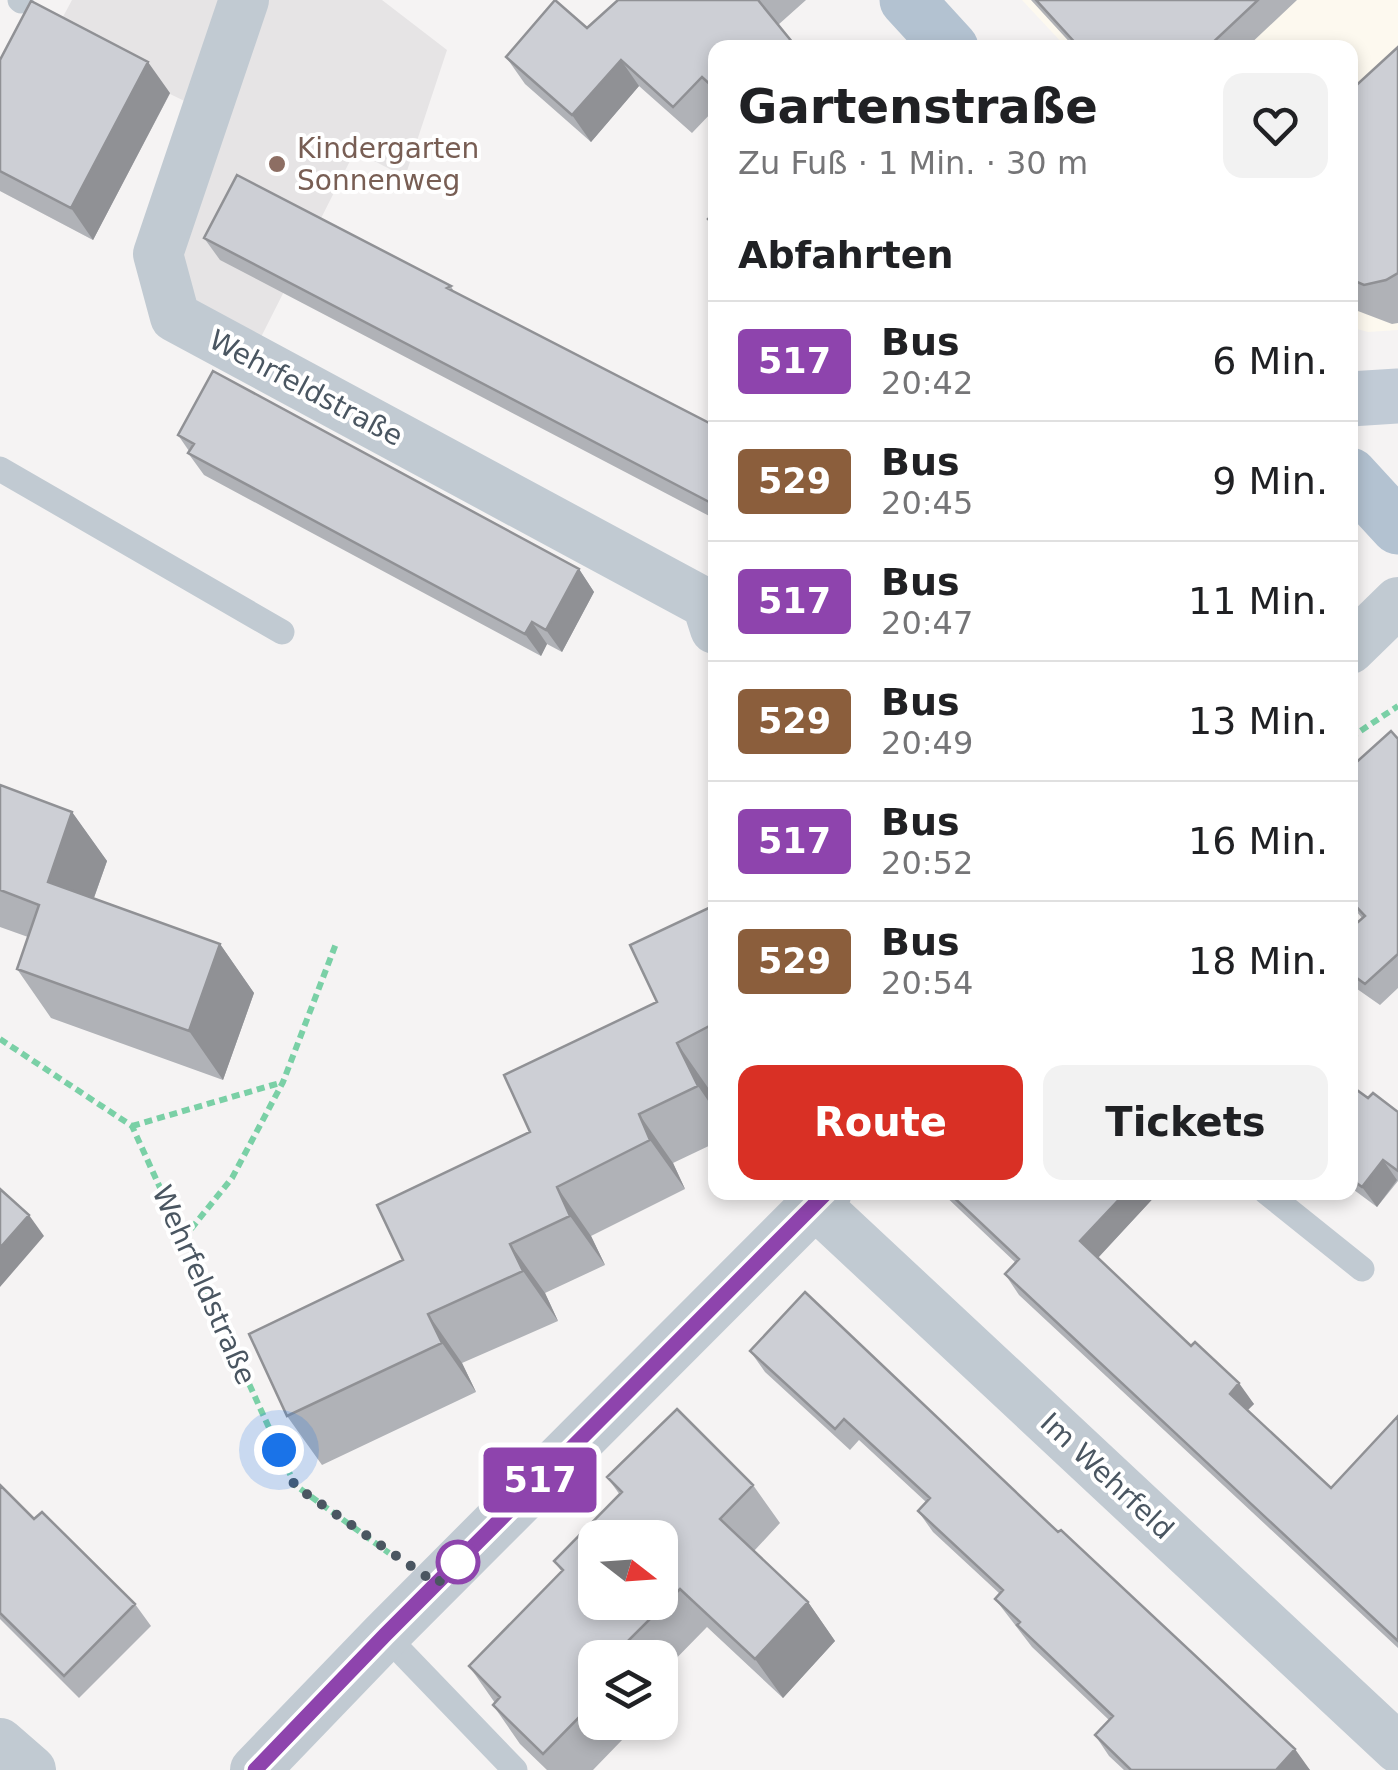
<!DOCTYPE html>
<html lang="de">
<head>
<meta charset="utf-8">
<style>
	body { margin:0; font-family:"DejaVu Sans",sans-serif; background:#f2f2f2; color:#202124; height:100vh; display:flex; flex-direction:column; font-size:38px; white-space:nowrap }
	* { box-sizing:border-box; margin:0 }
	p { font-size:32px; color:#757577 }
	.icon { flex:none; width:55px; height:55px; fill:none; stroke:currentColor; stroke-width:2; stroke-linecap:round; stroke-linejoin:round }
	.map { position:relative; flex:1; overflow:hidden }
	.details { position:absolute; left:708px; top:40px; width:650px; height:1160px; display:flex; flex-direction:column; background:#fff; border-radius:20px; box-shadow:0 5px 15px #0003 }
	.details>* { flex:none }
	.badge { padding:0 20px; border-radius:8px; font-size:35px; line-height:65px }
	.needle { width:65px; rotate:107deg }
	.buttons { position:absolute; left:578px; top:1520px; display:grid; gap:20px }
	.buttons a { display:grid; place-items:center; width:100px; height:100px; border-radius:20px; background:#fff; box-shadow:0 5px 15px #0003; font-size:50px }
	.you { position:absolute; width:50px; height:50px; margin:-25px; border:8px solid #fff; border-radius:50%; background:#1a73e8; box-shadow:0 0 0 15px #1a73e833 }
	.map>.badge { position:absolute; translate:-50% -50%; box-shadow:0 0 0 5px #fff }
	h2 { padding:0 30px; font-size:38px; line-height:90px }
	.round { display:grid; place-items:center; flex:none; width:105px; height:105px; border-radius:20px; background:#f2f2f2 }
	.head { display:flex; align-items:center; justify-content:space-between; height:170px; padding:0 30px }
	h1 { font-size:48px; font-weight:600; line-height:75px }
	.action { display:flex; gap:20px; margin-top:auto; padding:20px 30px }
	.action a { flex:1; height:115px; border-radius:20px; background:#d93025; color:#fff; font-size:40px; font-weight:600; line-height:115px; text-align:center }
	.action a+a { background:#f2f2f2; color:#202124 }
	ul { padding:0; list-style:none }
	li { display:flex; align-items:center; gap:30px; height:120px; padding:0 30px; border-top:2px solid #e0e0e0 }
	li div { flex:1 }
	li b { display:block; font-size:38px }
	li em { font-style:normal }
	li .badge { min-width:110px; font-weight:700; text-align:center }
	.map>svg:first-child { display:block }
</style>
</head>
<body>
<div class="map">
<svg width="1398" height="1770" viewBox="0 0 1398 1770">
	<rect width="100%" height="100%" fill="#f5f3f3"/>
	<path fill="#fdf9ef" d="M1022 0H1398V330L1368 332 1350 327V48L1066 47Z"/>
	<path fill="#e6e4e5" d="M72 0H232L197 107 170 94 93 240 0 191V134Z
		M260 0H382L447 50 405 177 355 151 259 341 185 302 175 264Z"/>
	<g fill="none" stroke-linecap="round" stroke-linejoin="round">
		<path stroke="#7ad0a6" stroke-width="6" stroke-dasharray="8 5" stroke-linecap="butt" d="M1350 738 1398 706
			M0 1039 132 1126 295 1485 389 1553
			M132 1126 283 1082
			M183 1239 232 1178 283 1082 337 941"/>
		<path stroke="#c1cad2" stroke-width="25" d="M20 0 21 1
			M0 469 282 632
			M1266 1192 1362 1269
			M385 1635 515 1770"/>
		<path stroke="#c1cad2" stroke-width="50" d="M244 0 158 254 175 317 707 604 715 629
			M1350 649 1398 602
			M815 1204 1398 1748
			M0 1743 31 1770
			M255 1770 385 1635 827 1192"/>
		<path stroke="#c1cbd6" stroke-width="55" d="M1350 399 1398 396"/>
		<path stroke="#b3c2d1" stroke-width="55" d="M907 0 951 48
			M1350 475 1398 527"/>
	</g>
	<path fill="#b0b2b7" d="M618 0H806L778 25 715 48V109L692 133 639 86 591 142 525 84 506 57 587 28Z
		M1031 0H1297L1246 48H1075Z
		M1398 47V323L1392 324 1350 308V91Z
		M0 60 170 93 93 240 0 191Z
		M204 238 451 286 454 292 715 426V519L220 260Z
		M178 435 579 569 594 592 562 652 547 644 541 656 204 475 188 453 189 451Z
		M1398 739V988L1380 1005 1350 984V929L1362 918 1350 904V768Z
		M0 785 72 812 107 861 94 898 220 944 254 993 223 1080 51 1018 17 969 28 937 0 927Z
		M715 905V1090L711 1092 715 1100V1143L673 1163 685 1189 591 1236 605 1265 545 1293 558 1321 462 1363 476 1392 322 1465 287 1416 403 1260 657 1002Z
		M1350 1085 1368 1098 1398 1112V1181L1377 1207 1350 1187Z
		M941 1192H1159L1098 1258 1254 1404 1247 1410 1331 1488 1398 1416V1648L1019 1295 1005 1274 1016 1263Z
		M805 1292 1310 1770H1124L1109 1756 1095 1735 1109 1720 1032 1647 995 1599 1000 1594 933 1532 918 1511 926 1502 859 1440 850 1450 765 1372 750 1351Z
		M607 1477 753 1485 780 1523 754 1551 808 1602 835 1641 783 1698 707 1627 660 1675V1658H595V1722H612L623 1739 593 1770H547L520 1744 493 1705 495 1703 469 1666 562 1572 554 1561 620 1495Z
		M0 1485 34 1519 135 1604 151 1626 79 1698 0 1619Z"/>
	<path fill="#909195" d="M621 60 639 86 591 142 572 115Z
		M148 62 170 93 93 240 71 208Z
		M579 569 594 592 562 652 546 630Z
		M532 622 547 644 541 656 525 634Z
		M72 812 107 861 82 931 48 882Z
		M220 944 254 993 223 1080 189 1031Z
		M677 1043 711 1092 715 1100V1111L698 1086Z
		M639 1114 673 1163 685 1189 650 1140Z
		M1383 1160 1397 1180 1377 1207 1362 1187Z
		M557 1187 591 1236 605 1265 570 1216Z
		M1126 1192H1159L1094 1262 1080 1241Z
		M29 1215 44 1236 0 1287V1248Z
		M510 1244 545 1293 558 1321 523 1271Z
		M428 1314 462 1363 476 1392 442 1343Z
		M1239 1383 1254 1404 1244 1414 1230 1394Z
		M808 1602 835 1641 783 1698 755 1659Z
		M1295 1749 1310 1770H1276Z"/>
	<path fill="#cdcfd5" stroke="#909195" stroke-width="2.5" fill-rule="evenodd" d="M555 0 587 28 618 0H758L797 48H715V89L702 77 673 107 621 60 572 115 506 57Z
		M1036 0H1258L1207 48H1080Z
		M31 1 148 62 71 208 0 171V60Z
		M1398 47V273L1386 280 1364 285 1350 279V91Z
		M237 175 451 286 447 288 715 426V505L204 238Z
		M715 212V226L708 219Z
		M213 371 579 569 546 630 532 622 525 634 188 453 194 444 178 435Z
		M1391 731 1398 739V954L1365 984 1350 973V929L1365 916 1350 900V768Z
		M0 785 72 812 48 882 220 944 189 1031 17 969 39 905 0 890Z
		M715 905V1023L677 1043 698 1086 639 1114 650 1140 557 1187 570 1216 510 1244 523 1271 428 1314 442 1343 287 1416 249 1334 403 1260 377 1205 530 1132 504 1075 657 1002 630 945Z
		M1350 1085 1368 1098 1373 1093 1398 1112V1171L1383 1160 1362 1187 1350 1178Z
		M0 1189 29 1215 0 1248Z
		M948 1192H1126L1080 1241 1191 1346 1195 1342 1239 1383 1230 1394 1331 1488 1398 1416V1641L1005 1274 1019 1259Z
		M805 1292 1058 1532 1061 1530 1295 1749 1276 1770H1131L1095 1735 1113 1716 1017 1625 1020 1622 995 1599 1003 1590 918 1511 930 1498 844 1419 835 1429 750 1351Z
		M677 1409 753 1485 720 1519 808 1602 755 1659 680 1589 611 1658H595V1673L581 1687 595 1700V1701L543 1754 493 1705 500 1697 469 1666 563 1570 554 1561 622 1492 607 1477ZM595 1538H660V1602H595Z
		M0 1485 34 1519 42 1512 135 1604 64 1676 0 1613Z"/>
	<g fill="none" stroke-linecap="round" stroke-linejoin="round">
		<defs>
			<path id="line" d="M255 1770 385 1635 827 1192"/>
		</defs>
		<use href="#line" stroke="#fff" stroke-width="22"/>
		<use href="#line" stroke="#8e44ad" stroke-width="15"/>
		<path stroke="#4a5661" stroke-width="10" stroke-dasharray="0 18" d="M279 1450 295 1486 437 1584 458 1562"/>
	</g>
	<circle fill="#8d6e63" stroke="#fff" stroke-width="4" cx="277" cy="164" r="10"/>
	<circle fill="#fff" stroke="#8e44ad" stroke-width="5" cx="458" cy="1562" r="20"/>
	<g text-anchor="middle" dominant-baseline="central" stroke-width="8" stroke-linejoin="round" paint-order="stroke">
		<g font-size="28" fill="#785e54" stroke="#fff" text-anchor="start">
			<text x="297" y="148">Kindergarten<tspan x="297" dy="32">Sonnenweg</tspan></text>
		</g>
		<g font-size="28" fill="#4a5661" stroke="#fff">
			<text transform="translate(306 388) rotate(28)">Wehrfeldstraße</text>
			<text transform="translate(204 1285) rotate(66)">Wehrfeldstraße</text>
			<text transform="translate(1107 1476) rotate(43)">Im Wehrfeld</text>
		</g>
	</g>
</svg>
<div class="buttons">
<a><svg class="needle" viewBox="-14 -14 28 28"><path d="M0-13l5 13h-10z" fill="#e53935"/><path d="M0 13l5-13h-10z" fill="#757577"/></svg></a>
<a><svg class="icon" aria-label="layers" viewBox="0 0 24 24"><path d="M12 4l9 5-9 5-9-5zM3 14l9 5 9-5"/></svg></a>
</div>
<div class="you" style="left:279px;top:1450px"></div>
<b class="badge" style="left:540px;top:1480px;background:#8e44ad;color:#fff">517</b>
<section class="details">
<div class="head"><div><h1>Gartenstraße</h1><p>Zu Fuß · 1 Min. · 30 m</p></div><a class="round"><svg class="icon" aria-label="heart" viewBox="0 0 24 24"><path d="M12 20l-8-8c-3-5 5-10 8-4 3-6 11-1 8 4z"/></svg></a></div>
<h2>Abfahrten</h2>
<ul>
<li><span class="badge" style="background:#8e44ad;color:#fff">517</span><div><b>Bus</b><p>20:42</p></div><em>6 Min.</em></li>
<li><span class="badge" style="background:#8b5e3c;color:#fff">529</span><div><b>Bus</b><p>20:45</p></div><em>9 Min.</em></li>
<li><span class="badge" style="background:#8e44ad;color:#fff">517</span><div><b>Bus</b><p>20:47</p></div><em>11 Min.</em></li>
<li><span class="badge" style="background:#8b5e3c;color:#fff">529</span><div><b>Bus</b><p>20:49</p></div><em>13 Min.</em></li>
<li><span class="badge" style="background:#8e44ad;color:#fff">517</span><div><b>Bus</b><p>20:52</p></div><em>16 Min.</em></li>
<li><span class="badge" style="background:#8b5e3c;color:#fff">529</span><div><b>Bus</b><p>20:54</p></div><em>18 Min.</em></li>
</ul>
<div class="action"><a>Route</a><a>Tickets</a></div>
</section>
</div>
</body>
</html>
